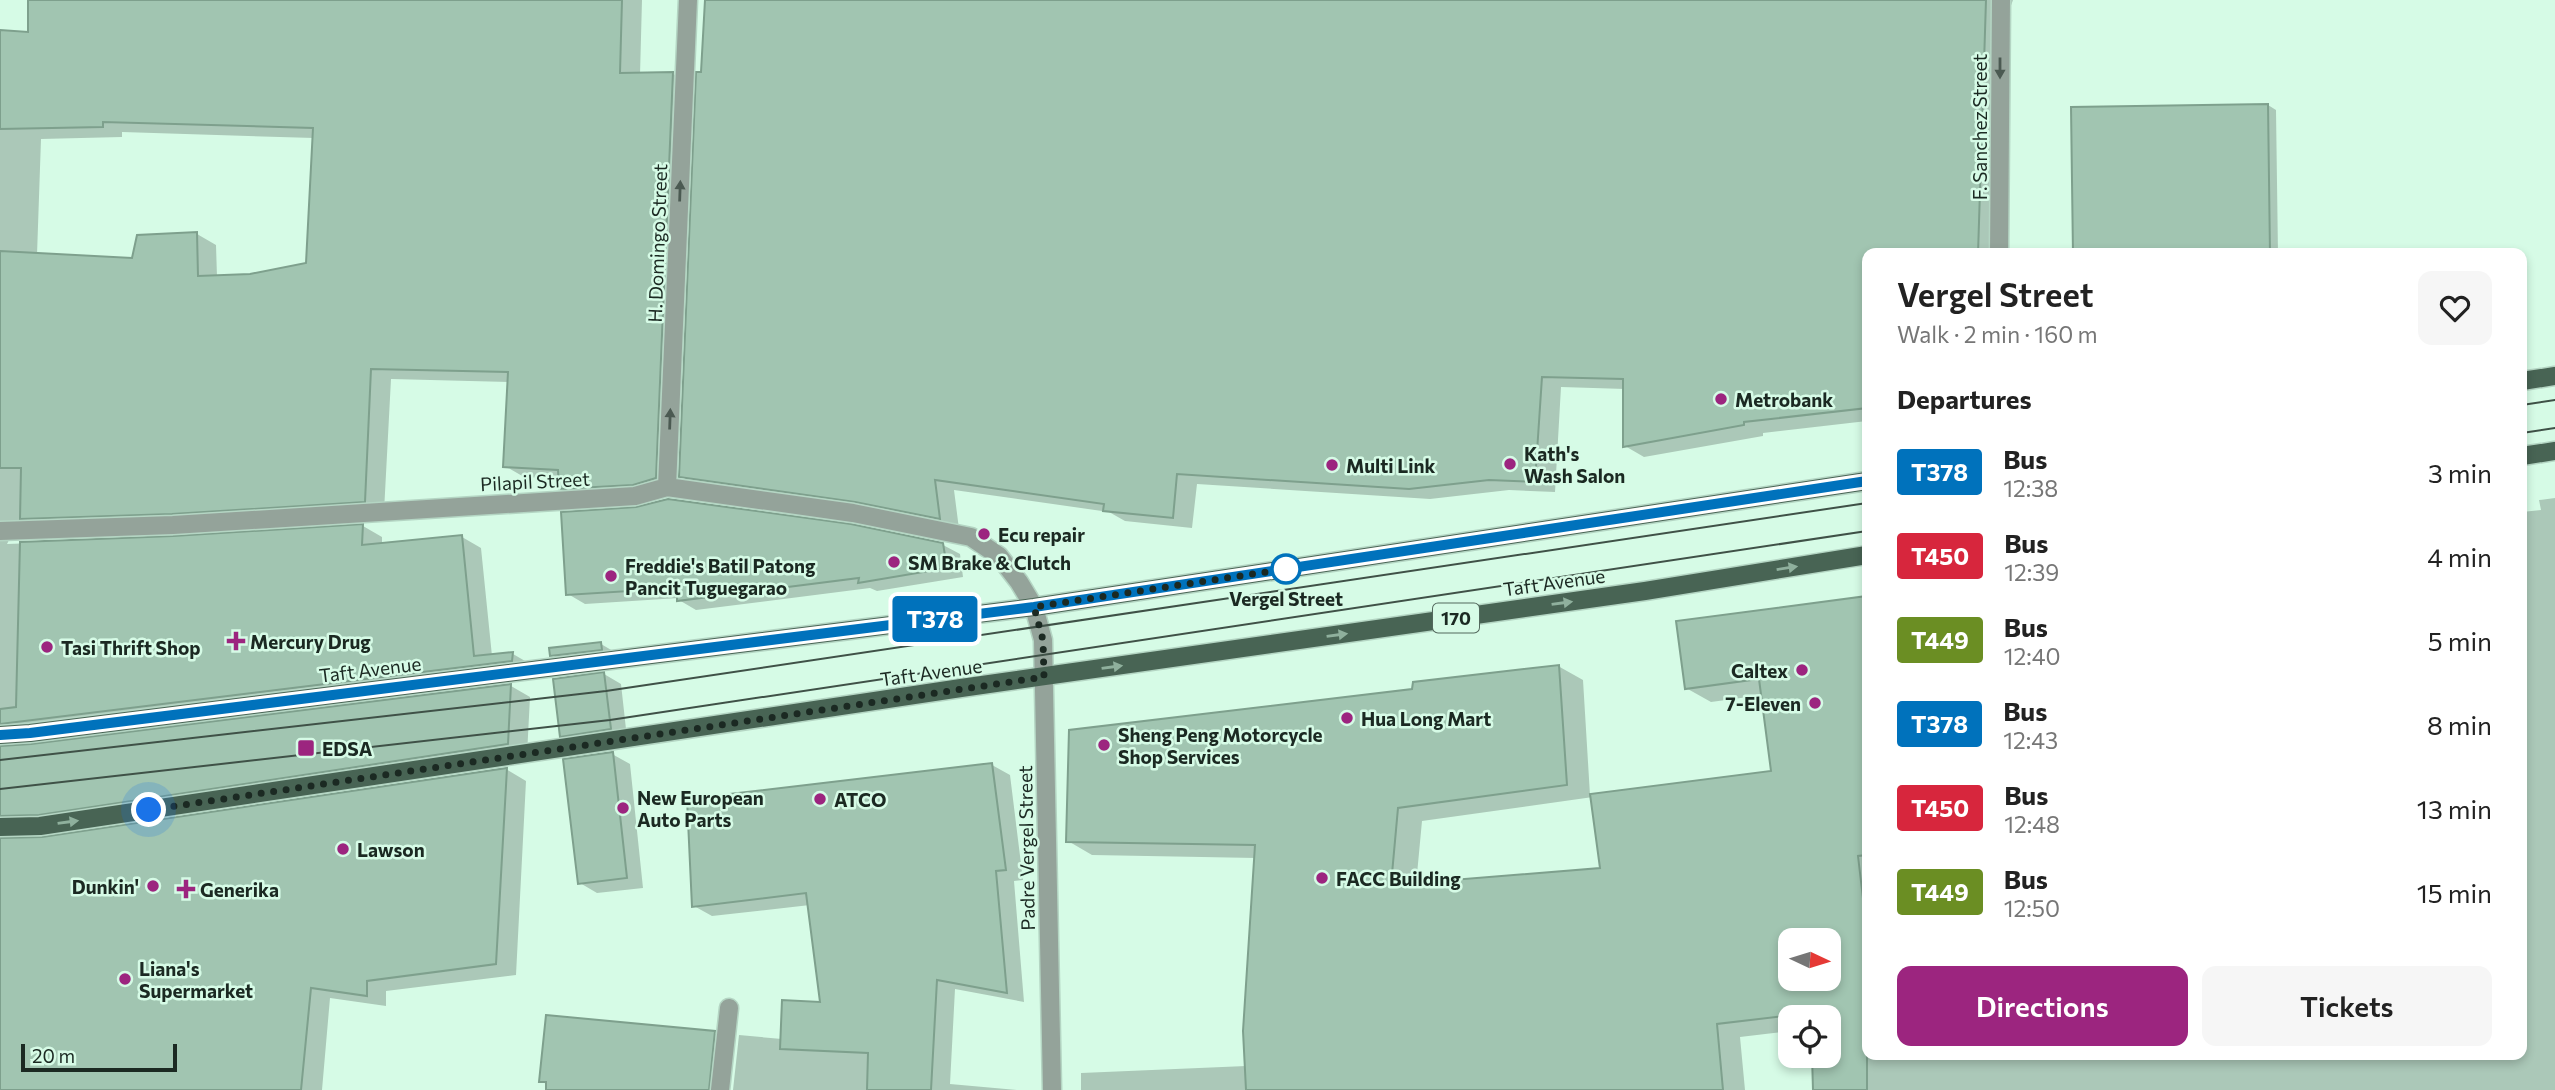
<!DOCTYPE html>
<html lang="en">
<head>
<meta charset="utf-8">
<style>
	body { margin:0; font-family:Commissioner,sans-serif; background:#f6f6f6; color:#222; height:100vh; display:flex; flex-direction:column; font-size:26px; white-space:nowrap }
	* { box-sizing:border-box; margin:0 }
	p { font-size:23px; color:#767676 }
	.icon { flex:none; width:38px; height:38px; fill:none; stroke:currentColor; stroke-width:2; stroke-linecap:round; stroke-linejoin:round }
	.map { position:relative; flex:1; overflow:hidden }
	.side { position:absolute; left:1862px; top:248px; width:665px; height:812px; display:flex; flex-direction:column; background:#fff; border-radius:14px; box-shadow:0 4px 10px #0003 }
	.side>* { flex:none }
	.badge { padding:0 14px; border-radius:5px; font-size:24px; line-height:46px }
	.needle { width:46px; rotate:94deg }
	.tools { position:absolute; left:1778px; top:928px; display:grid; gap:14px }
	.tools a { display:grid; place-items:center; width:63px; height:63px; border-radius:14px; background:#fff; box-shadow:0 4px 10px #0003; font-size:35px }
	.scale { position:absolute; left:21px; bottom:18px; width:156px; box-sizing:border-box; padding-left:7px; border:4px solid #1b2922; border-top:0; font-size:19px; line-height:24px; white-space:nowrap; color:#1b2922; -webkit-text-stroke:5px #d6fbe6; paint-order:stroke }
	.you { position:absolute; width:35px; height:35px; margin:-18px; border:5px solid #fff; border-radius:50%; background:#1a73e8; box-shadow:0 0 0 10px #1a73e833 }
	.map>.badge { position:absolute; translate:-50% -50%; box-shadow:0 0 0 4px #fff }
	h2 { padding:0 35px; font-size:26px; line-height:63px }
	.round { display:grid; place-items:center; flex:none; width:74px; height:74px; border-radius:14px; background:#f6f6f6 }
	.summary { display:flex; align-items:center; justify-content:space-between; height:119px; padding:0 35px }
	h1 { font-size:33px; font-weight:600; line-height:52px }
	.button { display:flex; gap:14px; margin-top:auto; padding:14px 35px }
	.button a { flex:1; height:80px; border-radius:14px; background:#9c257f; color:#fff; font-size:28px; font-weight:600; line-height:80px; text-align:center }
	.button a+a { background:#f6f6f6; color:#222 }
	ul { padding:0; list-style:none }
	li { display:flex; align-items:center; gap:21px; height:84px; padding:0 35px }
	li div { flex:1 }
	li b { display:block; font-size:26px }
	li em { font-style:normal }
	li .badge { min-width:77px; font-weight:700; text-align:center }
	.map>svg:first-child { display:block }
</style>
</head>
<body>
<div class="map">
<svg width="2555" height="1090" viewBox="0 0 2555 1090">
	<rect width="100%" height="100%" fill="#d6fbe6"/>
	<path fill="#0003" fill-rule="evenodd" d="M30 0H642L640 75 673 74 693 85 675 489 580 500 561 488 560 479 524 477 505 466 509 382 391 379 384 512 13 532 7 544 174 538 363 526 382 537V545L462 537 481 548 492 656 513 654 532 665 13 737 8 747 32 746 511 686 530 697 527 755 10 832 7 840 42 839 506 769 526 781 516 975 386 991V1006L330 998 322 1090H0V32L30 33ZM122 132 314 138 308 264 250 276 217 277 216 245 197 234 134 260 37 255 41 139 122 137Z
		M706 0H2013L2009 11 1998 254H1867V421L1763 433V436L1644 457 1625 446V389L1561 387 1555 492 1509 490 1430 499 1197 484 1192 528 1125 521 1109 512 954 490 959 529 700 488 681 476Z
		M2268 105 2276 110 2278 254H2074Z
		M2555 498V1090H1815L1829 1055V1017H1790V1031L1740 1037 1745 1090H1081V1073L1246 1066 1256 858 1092 855 1068 841 1414 691 1558 666 1583 680 1590 795 1773 773 1763 695 1711 702 1686 688 1678 623 1867 598V1055H2522V512L2541 510 2539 500ZM1593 797 1601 869 1416 885 1422 821ZM1790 940H1829V978H1790Z
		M943 545 960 554 963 577 877 591 870 588 696 610 679 600V598L585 604 568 594Z
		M601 644 618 654 568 665 552 655Z
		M604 674 621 684 627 738 578 745 562 736Z
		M612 754 630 764 643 888 597 893 580 883Z
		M992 765 1010 775 1023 880 1014 881 1024 1002 955 989 950 1084 1017 1090H733L739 1035 782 1039 822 1004 810 905 712 916 694 906Z
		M714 1033 733 1043 728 1090H547L548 1085 541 1081Z"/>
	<path fill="#a1c5b1" stroke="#7ea08d" stroke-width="2" fill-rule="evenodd" d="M28 0H622L620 73 673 72 656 478 633 485 559 489 558 470 503 467 508 372 371 369 365 502 172 514 20 519 21 468H0V251L132 258 137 235 197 232 198 276 250 274 306 263 313 128 103 122V127L0 129V30L28 32Z
		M705 0H1986L1978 254H1867V408L1744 422V425L1623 447V379L1542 377 1535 482 1489 480 1409 489 1177 474 1173 518 1103 511 1104 504 935 480 940 519 855 502 679 477 696 72H701Z
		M2268 104 2270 254H2073L2071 107Z
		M668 499 851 524 943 543 947 568 858 583 859 578 677 601V588L566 595 561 512 636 507Z
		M363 524 362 545 462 535 474 656 513 652 512 661 0 724V709L16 707 20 542 173 536Z
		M1867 596V855L1858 856 1867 932V1090H1813L1812 1055H1829V1017H1811L1810 1013 1717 1024 1723 1090H1246L1243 1031 1255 845 1066 842 1069 730 1412 689 1413 682 1559 665 1567 785 1398 808 1391 885 1600 868 1590 794 1771 771 1759 679 1685 689 1676 621ZM1790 940H1829V978H1790Z
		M601 642 602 650 550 656 549 648Z
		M604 672 611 729 560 737 553 679Z
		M511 684 508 744 39 815 0 816V746L31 744Z
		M613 752 627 878 578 884 563 759Z
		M992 763 1006 870 996 871 1007 993 937 980 931 1090H867L868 1053 780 1049 782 1000 820 1002 806 893 692 907 687 799Z
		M507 768 496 964 367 981V996L311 988 301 1090H0V838L42 837Z
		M546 1015 715 1031 709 1090H546V1082H539Z"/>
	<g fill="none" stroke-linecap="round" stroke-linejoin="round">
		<defs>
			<path id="lane" d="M720 1090 729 1008"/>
			<path id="street" d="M1999 254 2001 0
				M667 487 688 0
				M0 531 173 525 635 496 667 487 853 513 971 537 999 556 1019 582 1034 607 1043 640 1052 1090"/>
			<path id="primary" d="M2522 381 2555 376
				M2522 456 2555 451
				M0 735 30 733 1034 607 1867 481
				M0 827 40 826 961 688 1645 591 1867 555"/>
		</defs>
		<use href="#lane" stroke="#b4d5c3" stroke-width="21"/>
		<use href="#street" stroke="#b4d5c3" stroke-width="21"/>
		<use href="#primary" stroke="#b4d5c3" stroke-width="21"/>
		<use href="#lane" stroke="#94a39a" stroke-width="18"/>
		<use href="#street" stroke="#94a39a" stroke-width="18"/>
		<use href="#primary" stroke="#486454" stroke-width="18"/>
		<path stroke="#3f5147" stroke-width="2" d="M2522 405 2555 400
			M2522 433 2555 428
			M0 760 606 691 1867 503
			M0 789 610 720 1867 531"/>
	</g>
	<defs><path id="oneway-solid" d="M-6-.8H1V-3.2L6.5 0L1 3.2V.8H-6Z" transform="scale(1.75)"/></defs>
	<g fill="#4b5a52">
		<use href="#oneway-solid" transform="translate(2000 68) rotate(90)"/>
		<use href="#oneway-solid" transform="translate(680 191) rotate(-88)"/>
		<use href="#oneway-solid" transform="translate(670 419) rotate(-88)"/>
	</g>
	<g fill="#8fb09d">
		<use href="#oneway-solid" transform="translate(1787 568) rotate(-9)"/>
		<use href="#oneway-solid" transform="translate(1562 603) rotate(-8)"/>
		<use href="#oneway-solid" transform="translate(1337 635) rotate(-8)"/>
		<use href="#oneway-solid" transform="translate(1112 667) rotate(-8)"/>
		<use href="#oneway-solid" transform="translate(68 822) rotate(-8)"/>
	</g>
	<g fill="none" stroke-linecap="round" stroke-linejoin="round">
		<defs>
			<path id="line" d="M0 735 30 733 1034 607 1867 481"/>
		</defs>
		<use href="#line" stroke="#fff" stroke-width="16"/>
		<use href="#line" stroke="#0072bc" stroke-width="10"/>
		<path stroke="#1b2922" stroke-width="7" stroke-dasharray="0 12.6" d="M149 810 1044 677 1043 640 1034 607 1286 569"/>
	</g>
	<g fill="#9c257f" stroke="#d6fbe6" stroke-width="2.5">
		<circle cx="1721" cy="399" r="7"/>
		<circle cx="1510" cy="464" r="7"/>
		<circle cx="1332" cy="465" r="7"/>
		<circle cx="984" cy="534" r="7"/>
		<circle cx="894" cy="562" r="7"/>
		<circle cx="611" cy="576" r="7"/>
		<path d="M232.5 630.5h7v7h7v7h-7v7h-7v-7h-7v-7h7z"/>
		<circle cx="47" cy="647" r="7"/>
		<circle cx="1802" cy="670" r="7"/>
		<circle cx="1815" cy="703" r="7"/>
		<circle cx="1347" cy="718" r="7"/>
		<circle cx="1104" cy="745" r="7"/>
		<rect x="297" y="739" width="18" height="18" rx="3.5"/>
		<circle cx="820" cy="799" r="7"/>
		<circle cx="623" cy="808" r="7"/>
		<circle cx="343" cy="849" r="7"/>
		<circle cx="1322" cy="878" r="7"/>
		<circle cx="153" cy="886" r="7"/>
		<path d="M182.5 878.5h7v7h7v7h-7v7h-7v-7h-7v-7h7z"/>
		<circle cx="125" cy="979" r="7"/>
	</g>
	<circle fill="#fff" stroke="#0072bc" stroke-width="3.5" cx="1286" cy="569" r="14"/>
	<g text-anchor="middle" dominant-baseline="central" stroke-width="5" stroke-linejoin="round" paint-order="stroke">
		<rect fill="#d6fbe6" stroke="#53685d" stroke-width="2" x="1433" y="603.5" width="46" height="29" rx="5"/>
		<g font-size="18" font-weight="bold" fill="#1b2922">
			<text x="1456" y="618">170</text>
		</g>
		<g font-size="19" fill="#1b2922" stroke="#d6fbe6">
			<text transform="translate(1979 127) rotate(-90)">F. Sanchez Street</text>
			<text transform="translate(657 243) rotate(-88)">H. Domingo Street</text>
			<text transform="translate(535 481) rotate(-3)">Pilapil Street</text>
			<text transform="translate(1554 582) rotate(-8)">Taft Avenue</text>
			<text transform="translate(370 669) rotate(-7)">Taft Avenue</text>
			<text transform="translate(931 672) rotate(-8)">Taft Avenue</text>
			<text transform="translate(1026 848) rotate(-91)">Padre Vergel Street</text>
		</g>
		<g font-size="19" font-weight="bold" fill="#1b2922" stroke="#d6fbe6" text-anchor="start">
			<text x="1735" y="399">Metrobank</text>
			<text x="1524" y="453">Kath's<tspan x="1524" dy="22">Wash Salon</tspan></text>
			<text x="1346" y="465">Multi Link</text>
			<text x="998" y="534">Ecu repair</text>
			<text x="908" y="562">SM Brake &amp; Clutch</text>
			<text x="625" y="565">Freddie's Batil Patong<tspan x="625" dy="22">Pancit Tuguegarao</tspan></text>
			<text x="250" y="641">Mercury Drug</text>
			<text x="61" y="647">Tasi Thrift Shop</text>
			<text x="1788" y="670" text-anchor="end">Caltex</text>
			<text x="1801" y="703" text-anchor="end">7-Eleven</text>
			<text x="1361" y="718">Hua Long Mart</text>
			<text x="1118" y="734">Sheng Peng Motorcycle<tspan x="1118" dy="22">Shop Services</tspan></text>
			<text x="322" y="748">EDSA</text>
			<text x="637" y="797">New European<tspan x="637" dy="22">Auto Parts</tspan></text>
			<text x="834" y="799">ATCO</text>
			<text x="357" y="849">Lawson</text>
			<text x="1336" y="878">FACC Building</text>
			<text x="139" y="886" text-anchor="end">Dunkin'</text>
			<text x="200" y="889">Generika</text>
			<text x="139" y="968">Liana's<tspan x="139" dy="22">Supermarket</tspan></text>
		</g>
		<g font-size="19" font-weight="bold" fill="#1b2922" stroke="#d6fbe6">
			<text x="1286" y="598">Vergel Street</text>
		</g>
	</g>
</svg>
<div class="tools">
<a><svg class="needle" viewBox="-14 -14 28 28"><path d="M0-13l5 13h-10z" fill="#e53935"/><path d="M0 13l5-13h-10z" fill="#767676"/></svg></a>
<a><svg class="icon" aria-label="locate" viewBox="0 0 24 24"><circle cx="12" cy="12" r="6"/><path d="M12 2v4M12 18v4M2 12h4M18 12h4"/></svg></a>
</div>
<div class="scale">20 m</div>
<div class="you" style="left:149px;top:810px"></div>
<b class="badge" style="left:935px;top:619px;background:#0072bc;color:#fff">T378</b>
<section class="side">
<div class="summary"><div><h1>Vergel Street</h1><p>Walk · 2 min · 160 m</p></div><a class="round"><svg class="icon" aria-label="heart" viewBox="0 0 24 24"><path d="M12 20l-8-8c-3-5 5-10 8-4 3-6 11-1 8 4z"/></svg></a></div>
<h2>Departures</h2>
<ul>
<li><span class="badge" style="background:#0072bc;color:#fff">T378</span><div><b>Bus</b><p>12:38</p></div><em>3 min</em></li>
<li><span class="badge" style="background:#d7263d;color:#fff">T450</span><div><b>Bus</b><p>12:39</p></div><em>4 min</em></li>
<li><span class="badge" style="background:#6b8e23;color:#fff">T449</span><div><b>Bus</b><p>12:40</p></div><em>5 min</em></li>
<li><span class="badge" style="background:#0072bc;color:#fff">T378</span><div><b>Bus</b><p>12:43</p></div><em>8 min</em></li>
<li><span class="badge" style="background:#d7263d;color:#fff">T450</span><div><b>Bus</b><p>12:48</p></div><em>13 min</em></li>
<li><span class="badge" style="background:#6b8e23;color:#fff">T449</span><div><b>Bus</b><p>12:50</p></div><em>15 min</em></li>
</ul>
<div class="button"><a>Directions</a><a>Tickets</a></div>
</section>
</div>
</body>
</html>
